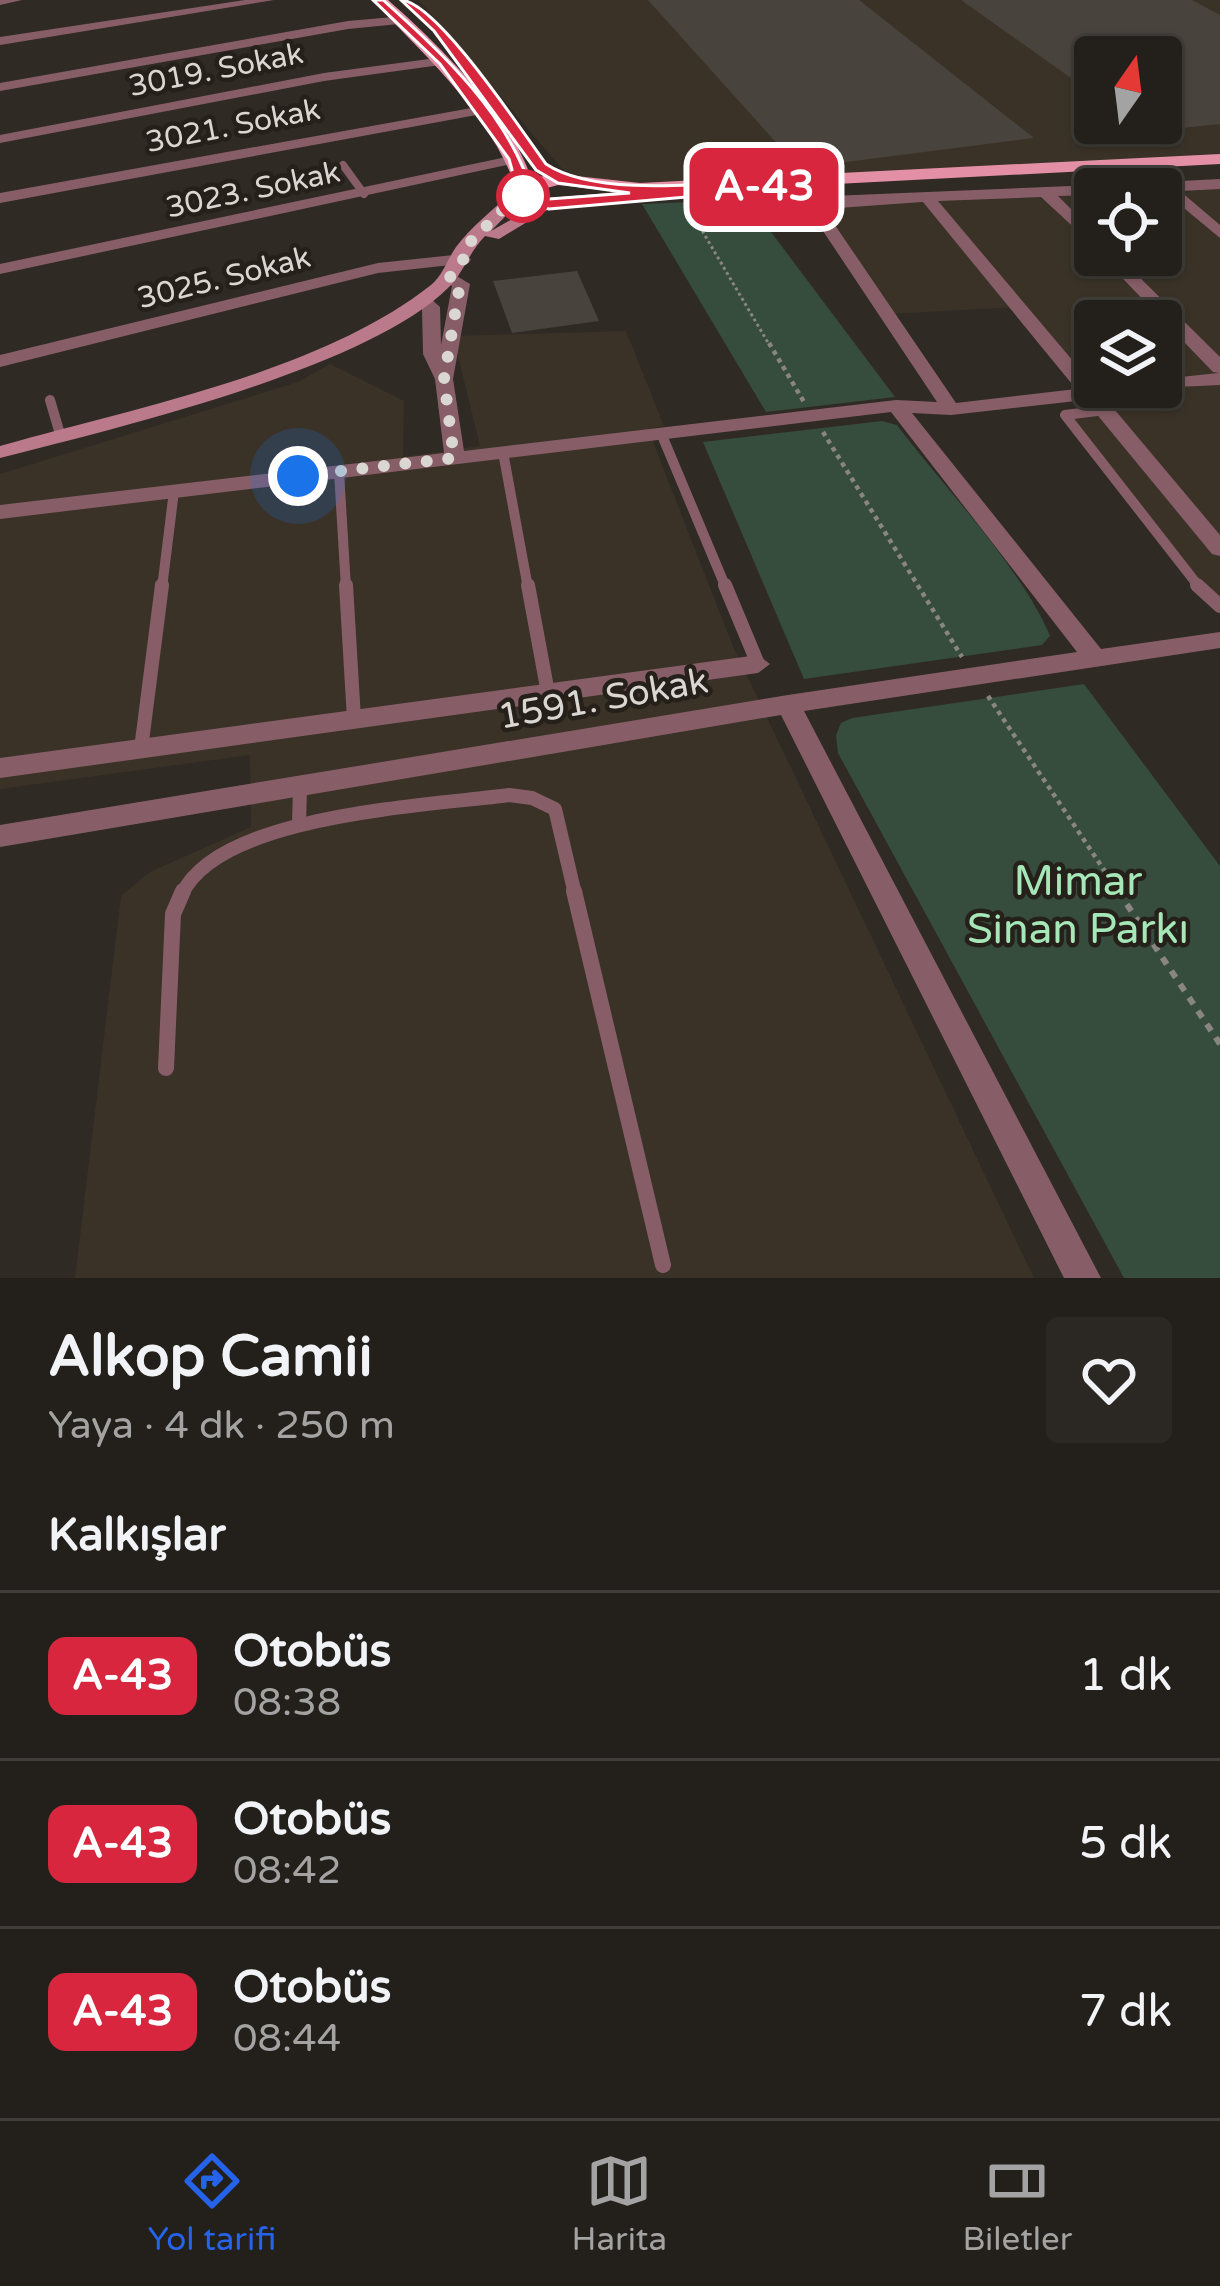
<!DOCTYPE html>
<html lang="tr">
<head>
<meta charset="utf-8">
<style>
	body { margin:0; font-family:"Varela Round",sans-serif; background:#2b2824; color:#f1f3f6; height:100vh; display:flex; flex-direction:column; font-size:45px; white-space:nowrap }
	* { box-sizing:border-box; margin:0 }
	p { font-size:39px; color:#a3a3a3 }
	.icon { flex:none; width:66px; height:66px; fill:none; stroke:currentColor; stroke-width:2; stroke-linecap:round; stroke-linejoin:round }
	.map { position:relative; height:1278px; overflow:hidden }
	.drawer { display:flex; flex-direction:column; background:#23201b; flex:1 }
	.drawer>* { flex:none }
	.badge { padding:0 24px; border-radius:18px; font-size:42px; line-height:78px }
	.needle { width:78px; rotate:14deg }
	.controls { position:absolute; left:1074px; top:36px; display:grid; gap:24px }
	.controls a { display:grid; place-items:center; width:108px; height:108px; border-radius:12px; background:#23201b; box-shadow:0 3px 9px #0004,0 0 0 3px #403e3a; font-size:60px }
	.you { position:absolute; width:60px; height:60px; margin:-30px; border:9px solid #fff; border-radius:50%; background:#1a73e8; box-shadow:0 0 0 18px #1a73e833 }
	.map>.badge { position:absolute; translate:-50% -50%; box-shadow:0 0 0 6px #fff }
	h2 { padding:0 48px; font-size:45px; line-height:108px }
	.round { display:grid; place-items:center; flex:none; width:126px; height:126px; border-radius:12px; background:#2b2824 }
	.summary { display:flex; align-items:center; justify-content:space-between; height:204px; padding:0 48px }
	h1 { font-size:57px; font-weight:700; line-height:90px }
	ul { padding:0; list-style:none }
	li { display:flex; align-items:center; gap:36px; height:168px; padding:0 48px; border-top:3px solid #403e3a }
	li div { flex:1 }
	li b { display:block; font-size:45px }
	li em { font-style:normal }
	li .badge { min-width:132px; font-weight:700; text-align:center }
	.dock { display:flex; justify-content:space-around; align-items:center; height:168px; border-top:3px solid #403e3a; background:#23201b; font-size:33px; color:#a3a3a3 }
	.dock a { display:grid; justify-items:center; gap:6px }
	.dock .on { color:#2563eb }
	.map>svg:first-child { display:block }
</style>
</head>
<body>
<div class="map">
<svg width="1220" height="1278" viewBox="0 0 1220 1278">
	<rect width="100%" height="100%" fill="#2f2a24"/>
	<path fill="#3a3227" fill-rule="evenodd" d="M419 0H1220V157L633 185 580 177 563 170ZM1095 57H1161V123H1095Z
		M1220 184V606L1065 415 1103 410 1019 307 888 314 815 207 1095 190V255H1161V189ZM1095 321H1161V387H1095Z
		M626 331 664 426 648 429 732 644 1034 1278H75L121 896 150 872 251 827 250 755 0 789V474L298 382 330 364 404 401 403 457 480 446 453 336Z"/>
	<path fill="#364c3c" d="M739 200 753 208 895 397 766 412 642 204Z
		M882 421 897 425C943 486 1021 567 1050 636L1042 645 804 679 703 442Z
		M1084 684 1220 866V1278H1124L838 753 836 735 841 723 852 718Z"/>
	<path fill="#49433d" d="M648 0H859L1034 138 799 168Z
		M961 0H1192L1220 15V124L1161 130V57H1095V95Z
		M577 271 599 321 512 333 493 281Z"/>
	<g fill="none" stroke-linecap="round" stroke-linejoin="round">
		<path stroke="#898580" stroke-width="3" stroke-dasharray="3 3" stroke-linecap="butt" d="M687 205 770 346"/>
		<path stroke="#898580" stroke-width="4.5" stroke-dasharray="4.5 4.5" stroke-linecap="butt" d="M769 343 804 402
			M823 432 962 657
			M988 696 1120 894"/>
		<path stroke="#898580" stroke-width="6" stroke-dasharray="8 8" stroke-linecap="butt" d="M1118 891 1220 1044"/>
		<path stroke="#875e68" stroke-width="8" d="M343 165 364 194"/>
		<path stroke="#875e68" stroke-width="10" d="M50 400 60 434
			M1105 410 1065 415 1200 588
			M661 433 726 588
			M503 452 528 588
			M339 472 346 588
			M162 588 174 491"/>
		<path stroke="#875e68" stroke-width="14" d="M346 585 354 719
			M528 585 548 693
			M725 585 758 664
			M1197 585 1220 606
			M141 749 162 585
			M299 824 300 788
			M182 894C220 814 428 806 509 795L532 798 555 809 575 894"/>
		<path stroke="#875e68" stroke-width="16" d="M574 891 663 1265
			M166 1068 173 914 183 891"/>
		<path fill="#875e68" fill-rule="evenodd" d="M0 0H22L0 5Z
			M245 0H274L0 45V37Z
			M405 16 409 23 348 29 0 91V83L348 21Z
			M444 57 450 61 448 64 324 81 0 143V135L324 73Z
			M477 107 484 111 482 114 0 203V193Z
			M516 155 523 159 521 162 0 274V264Z
			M1220 179V189L1180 191 1220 225V238L1161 189H1114L1122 184Z
			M1095 185 1102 189H1095V195L1058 196 1095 233V247L1041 197 938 201 1095 387H1161V379L1219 373 1213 372 1100 255H1117L1220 357V385L1154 388 1104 397 1220 535V556L1212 554 1085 400 951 415 912 413 1101 649 1220 632V648L804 711 1101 1278H1064L781 715 0 847V825L788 695 1077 652 891 412 0 519V505L444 453 435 379 423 354 422 309 413 300 428 296 440 307 441 345 452 286 442 277 450 272 470 284 453 379 464 451 896 400 937 402 807 207 831 196ZM922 202H923L1076 389 956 403 824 209Z
			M463 254 471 259 469 263 378 273 0 367V355L378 263Z
			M758 655 770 664 758 673 0 778V758Z"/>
		<path fill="#bb7a8b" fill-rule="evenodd" d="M516 189 529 192 491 231 544 201 557 204 499 239 485 236C469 252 463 274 448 288 366 369 114 429 0 458V446C136 407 319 373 431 285 443 275 447 260 456 247 472 226 496 207 516 189Z"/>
		<path fill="#e390a6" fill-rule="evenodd" d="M372 0H388C435 41 512 117 531 178L558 174 640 183 1220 154V164L798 186 533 208 511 192 516 187C488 111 426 57 372 0ZM558 185 620 192 549 198 532 192Z"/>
	</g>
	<path fill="#d7263d" stroke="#fff" stroke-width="3" d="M373 0H383C442 53 511 116 533 196L549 199 630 193 558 183 536 170 434 31 401 0C437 2 521 130 546 164 600 200 725 181 790 180L797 184 790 188 549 209 521 202 509 159 440 64Z"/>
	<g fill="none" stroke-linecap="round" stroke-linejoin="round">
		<path stroke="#dad7d3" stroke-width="12" stroke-dasharray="0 21.6" d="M298 476 454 458 444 379 460 284 450 277 463 260 464 248 521 192 523 196"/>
	</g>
	<circle fill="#fff" stroke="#d7263d" stroke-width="6" cx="523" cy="196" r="24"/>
	<g text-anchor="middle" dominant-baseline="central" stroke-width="9" stroke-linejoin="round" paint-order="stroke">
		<g font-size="30" fill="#dad7d3" stroke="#25201a">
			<text transform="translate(216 70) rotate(-11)">3019. Sokak</text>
			<text transform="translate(233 126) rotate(-11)">3021. Sokak</text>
			<text transform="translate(253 190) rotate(-12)">3023. Sokak</text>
			<text transform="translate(224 278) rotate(-14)">3025. Sokak</text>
		</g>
		<g font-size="36" fill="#dad7d3" stroke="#25201a">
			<text transform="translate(603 699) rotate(-10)">1591. Sokak</text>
		</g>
		<g font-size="42" fill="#a6e7b8" stroke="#25201a">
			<text x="1078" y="881">Mimar<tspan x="1078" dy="48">Sinan Parkı</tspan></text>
		</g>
	</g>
</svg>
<div class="controls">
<a><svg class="needle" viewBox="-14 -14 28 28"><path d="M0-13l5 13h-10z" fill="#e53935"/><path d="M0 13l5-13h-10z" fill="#a3a3a3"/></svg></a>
<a><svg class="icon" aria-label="locate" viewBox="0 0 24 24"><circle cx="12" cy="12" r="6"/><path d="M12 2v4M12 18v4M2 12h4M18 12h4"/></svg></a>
<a><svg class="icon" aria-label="layers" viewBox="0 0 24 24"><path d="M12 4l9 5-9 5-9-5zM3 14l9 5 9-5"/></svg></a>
</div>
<div class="you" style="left:298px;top:476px"></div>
<b class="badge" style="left:764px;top:187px;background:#d7263d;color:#fff">A-43</b>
</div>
<section class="drawer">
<div class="summary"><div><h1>Alkop Camii</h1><p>Yaya · 4 dk · 250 m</p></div><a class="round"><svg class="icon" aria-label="heart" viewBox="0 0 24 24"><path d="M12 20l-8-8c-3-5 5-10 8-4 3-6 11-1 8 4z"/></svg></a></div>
<h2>Kalkışlar</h2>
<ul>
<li><span class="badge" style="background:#d7263d;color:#fff">A-43</span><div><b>Otobüs</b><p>08:38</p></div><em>1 dk</em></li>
<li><span class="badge" style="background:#d7263d;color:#fff">A-43</span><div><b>Otobüs</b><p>08:42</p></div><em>5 dk</em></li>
<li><span class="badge" style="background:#d7263d;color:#fff">A-43</span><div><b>Otobüs</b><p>08:44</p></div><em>7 dk</em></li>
</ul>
</section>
<nav class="dock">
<a class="on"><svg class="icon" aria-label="directions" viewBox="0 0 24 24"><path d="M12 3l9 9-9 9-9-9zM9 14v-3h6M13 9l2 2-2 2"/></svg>Yol tarifi</a>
<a><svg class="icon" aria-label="map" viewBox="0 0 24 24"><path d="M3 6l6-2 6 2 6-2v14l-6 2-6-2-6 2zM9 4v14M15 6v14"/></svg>Harita</a>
<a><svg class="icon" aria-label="tickets" viewBox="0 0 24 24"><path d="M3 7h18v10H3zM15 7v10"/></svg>Biletler</a>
</nav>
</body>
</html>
